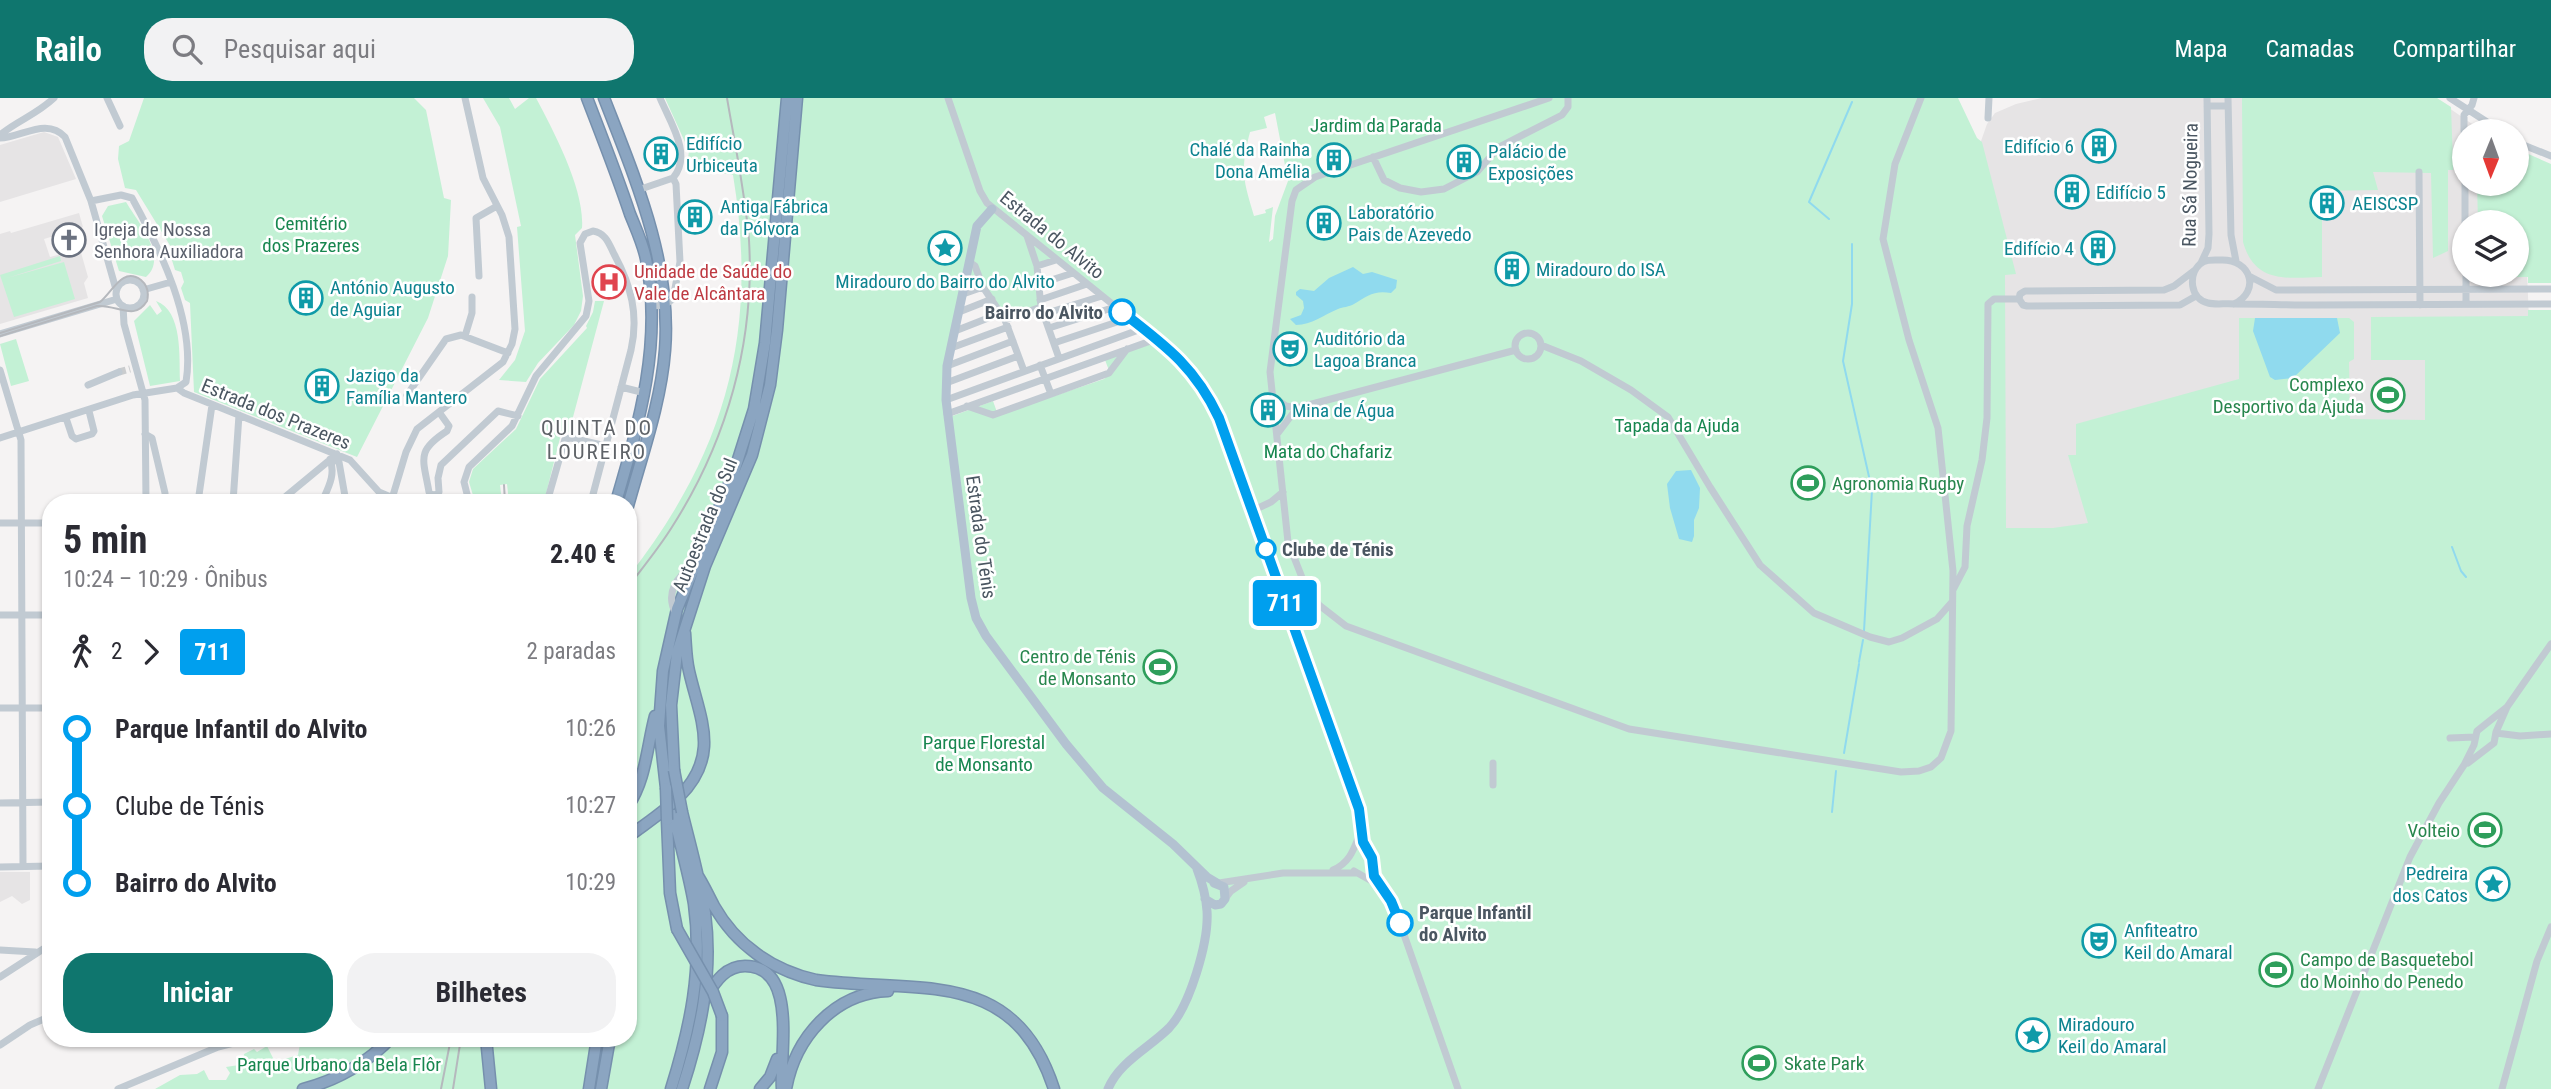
<!DOCTYPE html>
<html lang="pt">
<head>
<meta charset="utf-8">
<style>
	body { margin:0; font-family:"Roboto Condensed",sans-serif; background:#f2f2f3; color:#2b2b33; height:100vh; display:flex; flex-direction:column; font-size:26px; white-space:nowrap }
	* { box-sizing:border-box; margin:0 }
	p { font-size:23px; color:#7c7c81 }
	.icon { flex:none; width:38px; height:38px; fill:none; stroke:currentColor; stroke-width:2; stroke-linecap:round; stroke-linejoin:round }
	.map { position:relative; flex:1; overflow:hidden }
	.details { position:absolute; left:42px; top:396px; width:595px; height:553px; display:flex; flex-direction:column; background:#fff; border-radius:28px; box-shadow:0 2px 5px #0004 }
	.details>* { flex:none }
	.badge { padding:0 14px; border-radius:5px; font-size:24px; line-height:46px }
	.needle { width:46px; rotate:181deg }
	.tools { position:absolute; left:2452px; top:21px; display:grid; gap:14px }
	.tools a { display:grid; place-items:center; width:77px; height:77px; border-radius:50%; background:#fff; box-shadow:0 2px 5px #0004; font-size:35px }
	.map>.badge { position:absolute; translate:-50% -50%; box-shadow:0 0 0 4px #fff }
	.legs { display:flex; align-items:center; gap:10px; height:77px; padding:0 21px; font-size:23px }
	.legs p { margin-inline-start:auto }
	.head { display:flex; align-items:center; justify-content:space-between; height:119px; padding:0 21px }
	h1 { font-size:38px; font-weight:700; line-height:52px }
	.button { display:flex; gap:14px; margin-top:auto; padding:14px 21px }
	.button a { flex:1; height:80px; border-radius:28px; background:#0f766e; color:#fff; font-size:28px; font-weight:700; line-height:80px; text-align:center }
	.button a+a { background:#f2f2f3; color:#2b2b33 }
	ul { padding:0 21px; list-style:none }
	li { display:flex; align-items:center; gap:24px; height:77px; font-size:26px }
	li i { display:grid; place-items:center; width:10px; height:100%; margin:0 9px; background:currentColor }
	li i::after { content:''; width:18px; height:18px; margin:-9px; border:5px solid; border-radius:50%; background:#fff }
	li p { margin-inline-start:auto }
	li:first-child i { background:linear-gradient(#0000 50%,currentColor 0) }
	li:last-child i { background:linear-gradient(currentColor 50%,#0000 0) }
	header { display:flex; align-items:center; gap:42px; box-sizing:border-box; height:98px; padding:0 35px; background:#0f766e; color:#fff }
	header strong { font-size:33px }
	nav { display:flex; gap:38px; margin-inline-start:auto; font-size:24px }
	.search { width:490px; height:63px; background:#f2f2f3; display:flex; align-items:center; gap:18px; box-sizing:border-box; padding:0 24px; border-radius:28px; color:#7c7c81; font-size:26px }
	.map>svg:first-child { display:block }
</style>
</head>
<body>
<header>
<strong>Railo</strong>
<div class="search"><svg class="icon" aria-label="search" viewBox="0 0 24 24"><circle cx="10" cy="10" r="6"/><path d="M15 15l6 6"/></svg>Pesquisar aqui</div>
<nav><a>Mapa</a><a>Camadas</a><a>Compartilhar</a></nav>
</header>
<div class="map">
<svg width="2551" height="991" viewBox="0 0 2551 991">
	<rect width="100%" height="100%" fill="#f5f3f3"/>
	<path fill="#e6e4e5" d="M2042 0H2251L2449 10 2478 30V33H2464V86H2479L2480 124H2464V177L2527 175 2529 221 2432 333 2343 332 2248 281 2093 427 2052 434 2004 433 1980 46 1987 26 1995 15 2016 6Z
		M44 34 58 39 76 81 0 104V47Z
		M79 115 83 129 44 141 50 159 80 151 88 179 84 185 88 200 0 226V136L10 133 11 135Z
		M0 774H30V802L22 806 12 798 0 804Z"/>
	<path fill="#c3f1d5" fill-rule="evenodd" d="M144 0H414L426 12 444 100 451 102 448 158 428 220 357 359 194 294 190 205 185 202 181 190 184 184 181 174 175 172 171 159 174 154 136 92 125 90 118 61 119 48 129 43Z
		M483 0H509L515 11 529 0H536C554 34 585 92 582 130L575 137 583 198 581 213 574 227 538 265 526 284 499 282 515 262 525 233 517 129 521 128 500 29Z
		M665 0H1958L1977 40 1982 44 2016 176 2005 177 2006 430H2053L2088 425 2068 357H2076V326L2239 281V220H2349L2354 224V261L2349 264 2350 321 2425 322V262H2371V219L2528 218V212H2551V991H155L180 977 197 976 204 972 209 982H226L230 975 226 969 239 967 243 964 244 956 254 951 257 954 267 948 275 964 298 957 300 946 311 940H628V479C726 354 759 234 733 77L704 72 686 75 689 53ZM1275 15 1288 83 1275 118 1273 141 1269 144 1273 109 1265 112 1266 115 1254 118C1243 81 1240 73 1250 34L1267 30 1264 19ZM1058 160 1159 243 1105 262 1110 275 1104 281 998 317 993 303 947 320V283L966 193 984 187 1006 222 1043 208 1039 167Z
		M2242 0H2437L2451 9 2453 64V72H2448V153L2433 160 2431 75 2373 74 2378 92 2322 93V179C2287 180 2255 186 2243 144Z
		M2517 51 2551 66V185H2528V179H2479V177H2516V124H2478L2477 86H2516Z
		M126 104C137 123 169 159 146 179L119 173 102 118 108 108Z
		M60 158 61 163 7 180 64 164 75 201 14 219 0 177Z
		M156 203C183 213 179 259 180 283L150 288 134 223 150 207 157 217 162 213Z
		M595 203H604L569 334 562 332 544 404H509L507 386 500 387 502 404H475L469 384 473 371 516 331 540 281 587 230 586 228 593 214Z
		M16 241 29 283 11 288 0 246Z"/>
	<path fill="#90daee" d="M1353 169 1363 176 1372 174 1397 182 1396 190 1391 195C1374 192 1367 198 1354 206 1349 209 1343 209 1338 211 1323 217 1312 227 1296 227L1290 221 1301 217 1304 210 1303 203 1296 197V194L1300 191 1314 193 1329 180Z
		M2255 220H2337L2340 235 2293 280 2275 282 2270 279 2253 233Z
		M1691 372 1700 390 1699 410 1694 422V438L1692 444 1679 441 1670 410 1667 386 1676 373Z"/>
	<g fill="none" stroke-linecap="round" stroke-linejoin="round">
		<path stroke="#90daee" stroke-width="2" d="M1829 121 1809 104 1852 4
			M1852 146V206L1843 263 1872 392 1864 533
			M2452 449 2461 473 2466 479
			M1859 564 1863 542
			M1844 655 1859 566
			M1832 714 1836 673"/>
		<path stroke="#caccce" stroke-width="7" stroke-dasharray="7 3.5" stroke-linecap="butt" d="M119 274 130 271"/>
		<defs>
			<path id="highway" d="M587 0C602 39 617 77 630 116 636 131 643 146 646 161 663 244 639 325 616 404
				M604 0C635 80 672 165 665 252 661 305 642 357 628 408
				M674 672 671 607 677 555 705 468 752 357 770 287 777 232 797 0
				M666 690 659 628 663 573 677 511 734 374 754 311 765 245 787 0
				M628 708C646 682 647 648 655 618
				M667 722 670 795 677 831
				M628 739C645 726 664 714 679 699 721 657 700 621 689 573 686 560 686 548 685 535
				M696 775C703 785 708 797 714 808 736 847 772 872 816 882 918 896 1014 867 1054 991
				M707 897C716 883 726 868 745 868 799 868 779 957 782 991
				M486 940 491 991
				M303 991C338 982 367 965 391 940
				M589 991 597 940
				M601 991 610 940
				M671 991C690 930 703 871 694 806 689 776 680 747 674 717
				M682 991C701 933 713 876 705 815 700 781 690 747 682 714
				M710 991 722 954V918
				M760 991 770 979 777 961
				M786 991C795 940 834 895 888 893"/>
		</defs>
		<use href="#highway" stroke="#7690ad" stroke-width="13"/>
		<path stroke="#c1cad2" stroke-width="7" d="M107 0 120 28
			M948 0 980 93 987 105 1178 259 1201 286 1219 320 1359 711 1363 744 1372 760 1373 774 1394 808 1458 991
			M1549 0 1315 79 1296 92 1292 103 1270 274 1288 444 1303 482 1319 507 1346 528 1629 631 1901 674 1919 673 1931 669 1941 660 1951 633 1953 473 1938 330 1909 242 1883 141 1895 66 1921 0
			M2228 0 2231 137 2236 163
			M2450 0 2501 33
			M2207 8H2228
			M1988 20 1989 0
			M2464 33V17L2472 7 2474 0
			M0 37C18 22 36 17 54 0
			M0 40C22 39 47 19 65 39L91 103 115 188 117 191
			M2516 44 2551 58
			M1373 59 1384 82 1400 90 1421 94 1444 91 1477 74 1499 49 1562 17 1568 9V0
			M2419 74 2420 207
			M2465 86V124
			M638 92 673 80
			M1027 138 1037 168 1041 209 1059 260
			M969 164 975 168 983 189 1005 222 1024 273
			M2201 165 2208 150 2209 136 2207 0
			M1037 168 1056 162
			M2195 172 2174 188 2164 192 2025 193 2020 196 2019 201 2023 207 2027 208 2180 207 2196 198
			M2466 177V206
			M479 178 476 120 497 108
			M2249 178 2276 192 2551 191
			M116 196a14 14 0 1 1 28 0a14 14 0 1 1-28 0Z
			M1039 186 1073 175
			M143 192 171 184
			M963 196 983 189
			M1040 202 1087 186
			M2234 206C2261 193 2251 161 2221 162 2213 162 2206 161 2200 166 2188 177 2190 201 2208 205 2216 207 2226 205 2235 206 2261 206 2288 207 2315 207 2394 207 2472 206 2551 206
			M123 208 124 226 145 302 146 404
			M652 208 664 207 673 201 680 164 676 86 673 80C693 57 670 24 660 0
			M959 214 992 201
			M1044 216 1102 198
			M1005 222 1041 209
			M1049 230 1115 209
			M955 233 1001 215
			M1515 248a13 13 0 1 1 26 0a13 13 0 1 1-26 0Z
			M0 236 117 201
			M465 238 472 215V199
			M1054 245 1129 220
			M1541 247 1581 263 1631 292 1668 319 1710 389 1760 467 1814 515 1870 539 1889 544 1902 540 1937 521 1952 504
			M951 250 1008 229
			M1040 267 1051 296
			M947 268 1013 243
			M0 272 21 342 23 768
			M946 285 1018 258
			M88 287 119 274
			M621 289 645 295
			M177 290 184 295 350 362 379 394 393 400
			M407 297 446 241 461 237 508 255
			M1274 300 1286 308 1297 310 1516 252
			M946 302 1144 230
			M967 308 993 317 1109 275 1127 251
			M439 314 449 328 447 333C416 353 423 360 429 394L434 398 439 394 438 380 441 367 498 313 518 318
			M947 316 1156 241
			M66 320 72 338 76 341 92 336 94 333 89 313
			M1278 335 1297 310
			M145 336 152 340 165 395V404
			M0 340 133 297 177 290 186 284C196 224 160 151 132 100L121 97 91 103
			M331 361 339 364 346 404
			M198 404 212 307
			M233 404 239 317
			M279 404 337 356
			M322 404C328 390 336 377 330 361
			M391 404 406 354 417 331 503 264 512 246 515 231 509 139 502 117 483 80 465 0
			M469 404 464 384 469 369 512 328 536 278 586 218 589 203 580 145 585 136 593 133C606 135 609 146 614 156 631 187 639 217 631 252L591 404
			M547 404 565 341 571 340 606 348
			M1252 413 1271 404 1283 394
			M0 425H51
			M1953 492 1965 469 1967 428 1982 362 1987 320 1988 206 1994 201H2019
			M676 516C665 496 676 478 694 468
			M0 517H51
			M0 610H51
			M2496 635 2520 638 2551 636
			M2450 640 2475 639
			M2468 665 2494 645 2496 634 2507 609 2551 546
			M1493 687V665
			M0 705 51 704
			M0 769 51 768
			M1333 772C1351 764 1354 750 1361 733
			M1354 773 1377 786
			M1219 785 1283 775H1356
			M1225 801 1231 793 1244 784
			M0 852 35 854
			M0 879 51 846
			M0 947 30 927 51 918
			M118 991 218 949 253 940
			M2318 991 2410 759 2439 705 2464 667 2474 647 2477 633 2507 609
			M2502 991 2537 863 2551 829"/>
		<path stroke="#b3c2d1" stroke-width="9" d="M992 111 977 128 947 268 946 302 971 500 976 520 986 538 1066 646 1103 690 1173 746 1207 779 1217 785
			M1205 801 1215 807 1221 806 1225 801 1224 789 1214 785
			M1108 991C1119 964 1149 950 1169 930 1190 908 1209 843 1207 813 1206 799 1202 784 1197 771"/>
		<use href="#highway" stroke="#8ba5c1" stroke-width="10"/>
		<path stroke="#b5b8bd" stroke-width="2" d="M0 235 100 204C112 195 122 168 141 182 148 188 149 195 147 203 134 224 117 206 97 208L0 238"/>
		<path stroke="#b5b8bd" stroke-width="2" d="M504 387 505 404
			M628 489C643 469 659 450 672 429 727 343 755 244 749 142 745 94 735 47 727 0
			M441 991 451 940
			M453 991 461 940"/>
		<defs>
			<path id="highway-bridge" d="M674 672 682 714
				M666 690 667 722
				M677 831 713 894 722 918"/>
		</defs>
		<use href="#highway-bridge" stroke="#7690ad" stroke-width="13" stroke-linecap="butt"/>
		<use href="#highway-bridge" stroke="#8ba5c1" stroke-width="10"/>
	</g>
	<g fill="none" stroke-linecap="round" stroke-linejoin="round">
		<defs>
			<path id="line-1" d="M1122 214C1166 248 1195 269 1219 320L1359 711 1363 744 1372 760 1374 778 1391 803 1400 825"/>
		</defs>
		<use href="#line-1" stroke="#fff" stroke-width="16"/>
		<use href="#line-1" stroke="#009fee" stroke-width="10"/>
	</g>
	<defs>
		<symbol id="building-ring" viewBox="-11 -11 22 22"><circle r="9.5" fill="#fff" stroke="#0f9aa8" stroke-width="1.5"/><path d="M-4-6H4V6H1V3H-1V6H-4ZM-2.5-4.3h1.7v1.8h-1.7ZM.8-4.3h1.7v1.8H.8ZM-2.5-1h1.7V.8h-1.7ZM.8-1h1.7V.8H.8Z" fill="#0f9aa8"/></symbol>
		<symbol id="church-ring" viewBox="-11 -11 22 22"><circle r="9.5" fill="#fff" stroke="#6b7280" stroke-width="1.5"/><path d="M-1.2-6h2.4v3.5h3.3v2.4h-3.3V6h-2.4V-.1h-3.3v-2.4h3.3Z" fill="#6b7280"/></symbol>
		<symbol id="sight-ring" viewBox="-11 -11 22 22"><circle r="9.5" fill="#fff" stroke="#0f9aa8" stroke-width="1.5"/><path d="M0-6L1.8-2.2L6-1.7L2.9 1.2L3.7 5.4L0 3.3L-3.7 5.4L-2.9 1.2L-6-1.7L-1.8-2.2Z" fill="#0f9aa8"/></symbol>
		<symbol id="hospital-ring" viewBox="-11 -11 22 22"><circle r="9.5" fill="#fff" stroke="#e0444e" stroke-width="1.5"/><path d="M-5-5h3v3.5h4V-5h3V5h-3V1.5h-4V5h-3Z" fill="#e0444e"/></symbol>
		<symbol id="theatre-ring" viewBox="-11 -11 22 22"><circle r="9.5" fill="#fff" stroke="#0f9aa8" stroke-width="1.5"/><path d="M-5-5.5Q0-4 5-5.5V0Q5 5 0 6Q-5 5-5 0ZM-3.3-2.5H-1v1.5H-3.3ZM1-2.5H3.3v1.5H1ZM-2.8 1Q0 5.5 2.8 1Z" fill="#0f9aa8"/></symbol>
		<symbol id="stadium-ring" viewBox="-11 -11 22 22"><circle r="9.5" fill="#fff" stroke="#2e9e5b" stroke-width="1.5"/><path d="M0-5a6.5 5 0 1 0 0 10a6.5 5 0 1 0 0-10ZM-3.5-1.8h7v3.6h-7Z" fill="#2e9e5b"/></symbol>
	</defs>
	<g fill-rule="evenodd">
		<use href="#building-ring" x="2080" y="29" width="38" height="38"/>
		<use href="#building-ring" x="642" y="37" width="38" height="38"/>
		<use href="#building-ring" x="1315" y="43" width="38" height="38"/>
		<use href="#building-ring" x="1445" y="45" width="38" height="38"/>
		<use href="#building-ring" x="2053" y="75" width="38" height="38"/>
		<use href="#building-ring" x="2308" y="86" width="38" height="38"/>
		<use href="#building-ring" x="676" y="100" width="38" height="38"/>
		<use href="#building-ring" x="1305" y="106" width="38" height="38"/>
		<use href="#church-ring" x="50" y="123" width="38" height="38"/>
		<use href="#sight-ring" x="926" y="131" width="38" height="38"/>
		<use href="#building-ring" x="2079" y="131" width="38" height="38"/>
		<use href="#building-ring" x="1493" y="152" width="38" height="38"/>
		<use href="#hospital-ring" x="590" y="165" width="38" height="38"/>
		<use href="#building-ring" x="287" y="181" width="38" height="38"/>
		<use href="#theatre-ring" x="1271" y="232" width="38" height="38"/>
		<use href="#building-ring" x="303" y="269" width="38" height="38"/>
		<use href="#stadium-ring" x="2369" y="278" width="38" height="38"/>
		<use href="#building-ring" x="1249" y="293" width="38" height="38"/>
		<use href="#stadium-ring" x="1789" y="366" width="38" height="38"/>
		<use href="#stadium-ring" x="1141" y="550" width="38" height="38"/>
		<use href="#stadium-ring" x="2466" y="713" width="38" height="38"/>
		<use href="#sight-ring" x="2474" y="767" width="38" height="38"/>
		<use href="#theatre-ring" x="2080" y="824" width="38" height="38"/>
		<use href="#stadium-ring" x="2257" y="853" width="38" height="38"/>
		<use href="#sight-ring" x="2014" y="918" width="38" height="38"/>
		<use href="#stadium-ring" x="1740" y="946" width="38" height="38"/>
	</g>
	<g fill="#fff" stroke="#009fee" stroke-width="3.5">
		<circle cx="1122" cy="214" r="12"/>
		<circle cx="1266" cy="451" r="9"/>
		<circle cx="1400" cy="825" r="12"/>
	</g>
	<g text-anchor="middle" dominant-baseline="central" stroke-width="5" stroke-linejoin="round" paint-order="stroke">
		<g font-size="19" fill="#17864f" stroke="#fff">
			<text x="1376" y="27">Jardim da Parada</text>
			<text x="311" y="125">Cemitério<tspan x="311" dy="22">dos Prazeres</tspan></text>
			<text x="1677" y="327">Tapada da Ajuda</text>
			<text x="1328" y="353">Mata do Chafariz</text>
			<text x="984" y="644">Parque Florestal<tspan x="984" dy="22">de Monsanto</tspan></text>
			<text x="339" y="966">Parque Urbano da Bela Flôr</text>
		</g>
		<g font-size="19" fill="#0d838f" stroke="#fff" text-anchor="start">
			<text x="686" y="45">Edifício<tspan x="686" dy="22">Urbiceuta</tspan></text>
			<text x="2074" y="48" text-anchor="end">Edifício 6</text>
			<text x="1310" y="51" text-anchor="end">Chalé da Rainha<tspan x="1310" dy="22">Dona Amélia</tspan></text>
			<text x="1488" y="53">Palácio de<tspan x="1488" dy="22">Exposições</tspan></text>
			<text x="2096" y="94">Edifício 5</text>
			<text x="2352" y="105">AEISCSP</text>
			<text x="720" y="108">Antiga Fábrica<tspan x="720" dy="22">da Pólvora</tspan></text>
			<text x="1348" y="114">Laboratório<tspan x="1348" dy="22">Pais de Azevedo</tspan></text>
			<text x="2074" y="150" text-anchor="end">Edifício 4</text>
			<text x="1536" y="171">Miradouro do ISA</text>
			<text x="945" y="183" text-anchor="middle">Miradouro do Bairro do Alvito</text>
			<text x="330" y="189">António Augusto<tspan x="330" dy="22">de Aguiar</tspan></text>
			<text x="1314" y="240">Auditório da<tspan x="1314" dy="22">Lagoa Branca</tspan></text>
			<text x="346" y="277">Jazigo da<tspan x="346" dy="22">Família Mantero</tspan></text>
			<text x="1292" y="312">Mina de Água</text>
			<text x="2468" y="775" text-anchor="end">Pedreira<tspan x="2468" dy="22">dos Catos</tspan></text>
			<text x="2124" y="832">Anfiteatro<tspan x="2124" dy="22">Keil do Amaral</tspan></text>
			<text x="2058" y="926">Miradouro<tspan x="2058" dy="22">Keil do Amaral</tspan></text>
		</g>
		<g font-size="19" fill="#4a5661" stroke="#fff">
			<text transform="translate(2190 87) rotate(-89)">Rua Sá Nogueira</text>
			<text transform="translate(1052 137) rotate(39)">Estrada do Alvito</text>
			<text transform="translate(276 316) rotate(22)">Estrada dos Prazeres</text>
			<text transform="translate(705 427) rotate(-68)">Autoestrada do Sul</text>
			<text transform="translate(981 439) rotate(82)">Estrada do Ténis</text>
		</g>
		<g font-size="19" fill="#5b616d" stroke="#fff" text-anchor="start">
			<text x="94" y="131">Igreja de Nossa<tspan x="94" dy="22">Senhora Auxiliadora</tspan></text>
		</g>
		<g font-size="19" fill="#be3a42" stroke="#fff" text-anchor="start">
			<text x="634" y="173">Unidade de Saúde do<tspan x="634" dy="22">Vale de Alcântara</tspan></text>
		</g>
		<g font-size="19" font-weight="bold" fill="#4a5661" stroke="#fff" text-anchor="start">
			<text x="1103" y="214" text-anchor="end">Bairro do Alvito</text>
			<text x="1282" y="451">Clube de Ténis</text>
			<text x="1419" y="814">Parque Infantil<tspan x="1419" dy="22">do Alvito</tspan></text>
		</g>
		<g font-size="19" fill="#27864d" stroke="#fff" text-anchor="end">
			<text x="2364" y="286">Complexo<tspan x="2364" dy="22">Desportivo da Ajuda</tspan></text>
			<text x="1832" y="385" text-anchor="start">Agronomia Rugby</text>
			<text x="1136" y="558">Centro de Ténis<tspan x="1136" dy="22">de Monsanto</tspan></text>
			<text x="2460" y="732">Volteio</text>
			<text x="2300" y="861" text-anchor="start">Campo de Basquetebol<tspan x="2300" dy="22">do Moinho do Penedo</tspan></text>
			<text x="1784" y="965" text-anchor="start">Skate Park</text>
		</g>
		<g font-size="21" letter-spacing="2" fill="#5f6368" stroke="#fff">
			<text x="597" y="330">QUINTA DO<tspan x="597" dy="24">LOUREIRO</tspan></text>
		</g>
	</g>
</svg>
<div class="tools">
<a><svg class="needle" viewBox="-14 -14 28 28"><path d="M0-13l5 13h-10z" fill="#e53935"/><path d="M0 13l5-13h-10z" fill="#7c7c81"/></svg></a>
<a><svg class="icon" aria-label="layers" viewBox="0 0 24 24"><path d="M12 4l9 5-9 5-9-5zM3 14l9 5 9-5"/></svg></a>
</div>
<b class="badge" style="left:1285px;top:505px;background:#009fee;color:#fff">711</b>
<section class="details">
<div class="head"><div><h1>5 min</h1><p>10:24 – 10:29 · Ônibus</p></div><b>2.40 €</b></div>
<div class="legs"><svg class="icon" aria-label="walk" viewBox="0 0 24 24"><circle cx="13" cy="4" r="2"/><path d="M13 8l-2 6 4 7M11 14l-3 7M7 12l3-4h3l4 4"/></svg>2<svg class="icon" aria-label="forward" viewBox="0 0 24 24"><path d="M9 5l7 7-7 7"/></svg><b class="badge" style="background:#009fee;color:#fff">711</b><p>2 paradas</p></div>
<ul>
<li><i style="color:#009fee"></i><b>Parque Infantil do Alvito</b><p>10:26</p></li>
<li><i style="color:#009fee"></i><span>Clube de Ténis</span><p>10:27</p></li>
<li><i style="color:#009fee"></i><b>Bairro do Alvito</b><p>10:29</p></li>
</ul>
<div class="button"><a>Iniciar</a><a>Bilhetes</a></div>
</section>
</div>
</body>
</html>
